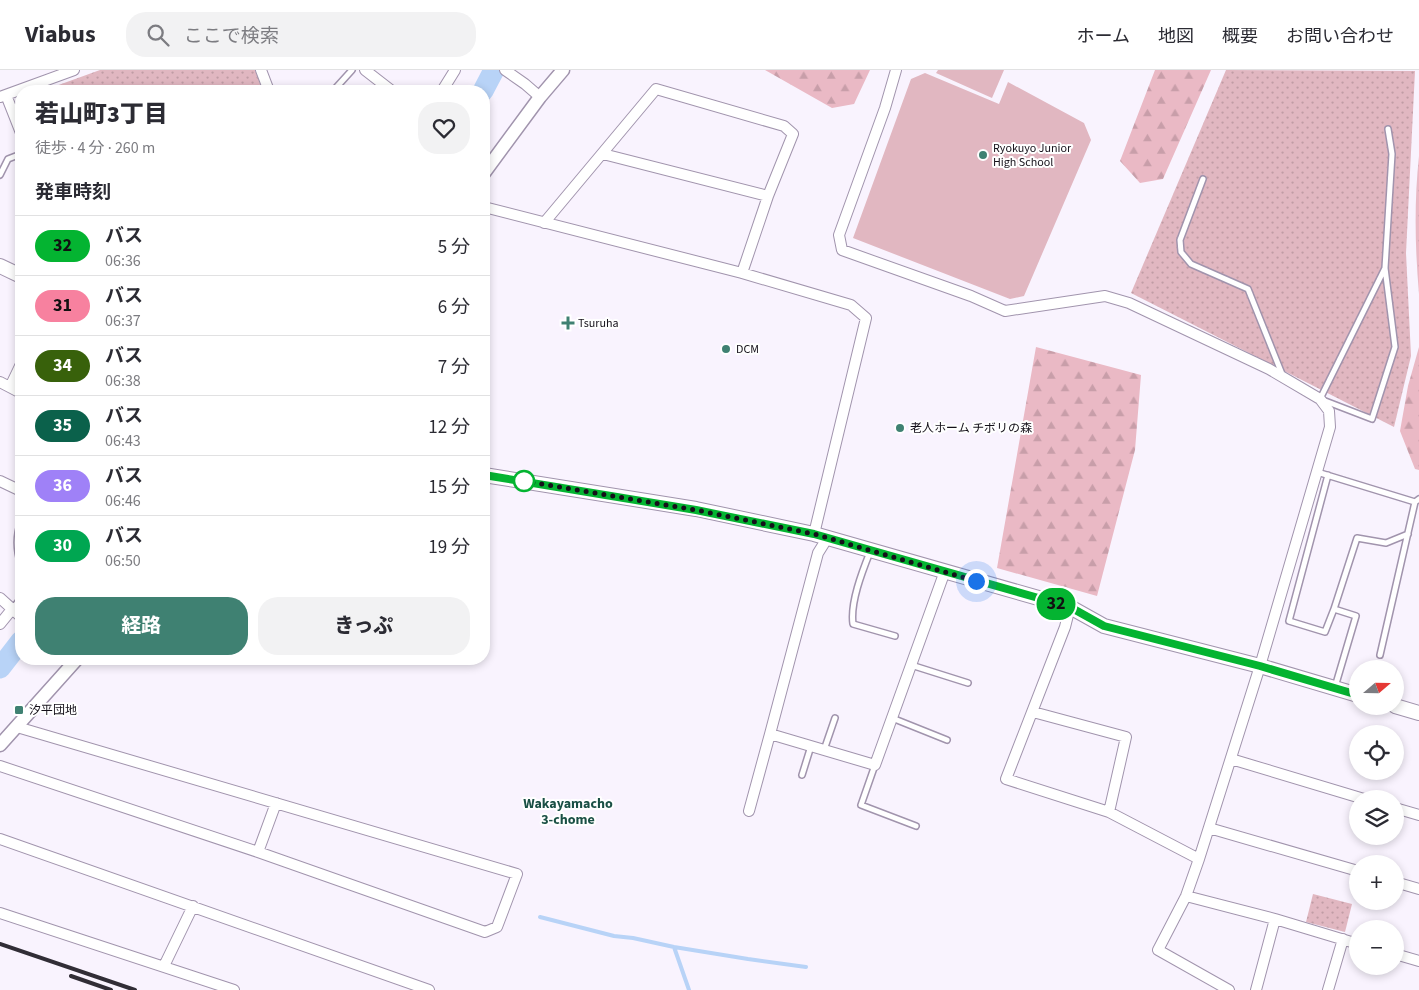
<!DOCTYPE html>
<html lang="ja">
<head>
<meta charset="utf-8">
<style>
	body { margin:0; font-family:"Source Sans 3","Noto Sans JP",sans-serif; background:#f2f2f3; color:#2b2b33; height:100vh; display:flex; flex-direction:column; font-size:19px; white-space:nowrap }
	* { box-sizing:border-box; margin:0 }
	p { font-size:16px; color:#7c7c81 }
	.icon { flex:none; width:28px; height:28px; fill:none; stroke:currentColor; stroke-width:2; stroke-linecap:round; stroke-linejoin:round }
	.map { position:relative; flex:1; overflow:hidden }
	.drawer { position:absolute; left:15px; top:15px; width:475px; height:580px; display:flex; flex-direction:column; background:#fff; border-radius:20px; box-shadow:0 2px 8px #0003 }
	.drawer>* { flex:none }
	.badge { padding:0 10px; border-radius:16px; font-size:18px; line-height:32px }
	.needle { width:32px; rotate:70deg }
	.controls { position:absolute; left:1349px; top:590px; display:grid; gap:10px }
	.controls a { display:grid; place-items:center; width:55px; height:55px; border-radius:50%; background:#fff; box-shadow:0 2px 8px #0003; font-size:25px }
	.you { position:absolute; width:25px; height:25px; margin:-12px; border:4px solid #fff; border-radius:50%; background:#1a73e8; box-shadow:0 0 0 8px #1a73e833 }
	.map>.badge { position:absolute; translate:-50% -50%; box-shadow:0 0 0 2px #fff }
	h2 { padding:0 20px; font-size:19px; line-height:45px }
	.round { display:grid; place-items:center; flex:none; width:52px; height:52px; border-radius:20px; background:#f2f2f3 }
	.summary { display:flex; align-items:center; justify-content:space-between; height:85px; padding:0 20px }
	h1 { font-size:24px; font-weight:800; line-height:38px }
	.action { display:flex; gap:10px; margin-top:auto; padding:10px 20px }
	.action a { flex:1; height:58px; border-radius:20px; background:#3f8172; color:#fff; font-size:20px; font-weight:800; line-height:58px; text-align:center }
	.action a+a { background:#f2f2f3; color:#2b2b33 }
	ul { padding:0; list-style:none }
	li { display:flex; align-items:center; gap:15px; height:60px; padding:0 20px; border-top:1px solid #e1e1e2 }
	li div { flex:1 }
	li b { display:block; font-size:19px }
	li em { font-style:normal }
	li .badge { min-width:55px; font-weight:700; text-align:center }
	header { display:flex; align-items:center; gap:30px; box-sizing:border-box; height:70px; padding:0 25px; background:#fff; border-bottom:1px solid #e1e1e2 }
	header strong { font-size:24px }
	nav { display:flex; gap:28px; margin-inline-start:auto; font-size:18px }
	.search { width:350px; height:45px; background:#f2f2f3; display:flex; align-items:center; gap:12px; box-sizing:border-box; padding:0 18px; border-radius:20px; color:#7c7c81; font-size:19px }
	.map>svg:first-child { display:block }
</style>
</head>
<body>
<header>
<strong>Viabus</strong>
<div class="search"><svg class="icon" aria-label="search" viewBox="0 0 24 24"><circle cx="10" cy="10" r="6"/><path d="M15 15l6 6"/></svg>ここで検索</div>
<nav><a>ホーム</a><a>地図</a><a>概要</a><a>お問い合わせ</a></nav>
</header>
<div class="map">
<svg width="1419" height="920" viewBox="0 0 1419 920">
	<defs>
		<pattern id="forest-firs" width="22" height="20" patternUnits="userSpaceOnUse" patternTransform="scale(1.25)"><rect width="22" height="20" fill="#eab9c5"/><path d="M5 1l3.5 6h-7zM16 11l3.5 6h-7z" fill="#c89ea9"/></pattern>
		<pattern id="park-dots" width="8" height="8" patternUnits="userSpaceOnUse" patternTransform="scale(1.25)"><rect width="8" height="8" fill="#e1b7c1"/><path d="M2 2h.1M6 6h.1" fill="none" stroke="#c09ca5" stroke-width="1.8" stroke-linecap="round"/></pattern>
	</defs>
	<rect width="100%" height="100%" fill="#f9f3fe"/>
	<path fill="url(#forest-firs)" d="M765 0H870L854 34 832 38Z
		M1155 0H1211L1163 109 1140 113 1120 91Z
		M1419 86V224C1415 178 1414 132 1419 86Z
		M1036 277 1141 305 1135 380 1097 526 997 498Z
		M1419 277V400L1415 399 1400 361 1408 316Z"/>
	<path fill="url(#park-dots)" d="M100 0H255L263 21H42Z
		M1226 0 1415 1 1406 183 1411 286 1394 357 1131 223Z
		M1313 824 1352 834 1345 862 1306 852Z"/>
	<path fill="#e1b7c1" d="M938 0H1004L992 28 936 3Z
		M925 3 999 34 1008 12 1084 53 1091 70 1024 226 1010 229 853 168 911 9Z"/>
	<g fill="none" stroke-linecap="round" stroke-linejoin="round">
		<path stroke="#b8d3f7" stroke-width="4" d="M540 847 614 866 633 868 674 877 748 889 806 897
			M674 877 689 920"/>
		<path stroke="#b8d3f7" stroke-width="21" d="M483 21 494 0
			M0 598 21 571"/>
		<defs>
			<path id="service" d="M333 21 352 0
				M0 105 8 89 21 84
				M1203 109 1180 170 1181 182 1191 194 1248 219 1282 304
				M1385 198 1320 329 1372 349 1395 277 1385 198 1392 84 1388 59
				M1317 402 1415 432 1419 429
				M1328 405 1289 551 1325 562 1334 539
				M21 451C16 465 16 480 21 495
				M870 482C862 502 850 533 853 554L895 566
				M13 538 21 528
				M1380 585 1415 432
				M911 595 968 613
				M1335 617 1356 546 1334 539 1357 468 1386 473 1408 464
				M892 648 947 670
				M824 680 835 648
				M875 695 861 735 916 756
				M802 705 811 676"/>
			<path id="minor" d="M261 0 269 21
				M365 0 392 21
				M505 0 525 14 540 27
				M896 0 885 38 839 165 842 180 971 226 1005 241 1105 226 1129 233 1269 299 1320 329 1329 341 1330 357 1260 596 1199 789 1186 826 1158 880 1229 920
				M442 21 455 0
				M6 25 21 63
				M0 27 74 0
				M603 84 768 126
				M484 137 742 203 851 235 866 248 814 464
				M544 153 656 19 784 56 793 64 768 126 742 203
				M0 312 21 323
				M10 317 21 294
				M0 411 21 421
				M828 467 818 483 770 664 875 695 945 501
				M0 528 21 547
				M1070 537 1065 557 1006 709 1109 742 1199 789
				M0 554 13 538
				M1033 642 1126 667 1109 742
				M1231 689 1364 729
				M0 696 258 782 485 862 497 857 517 804 17 657
				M1395 738 1419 745
				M749 741 770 664
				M1209 758 1358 801
				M0 769 429 920
				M258 782 276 733
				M1395 812 1419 819
				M1186 826 1275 849 1358 874
				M0 843 234 920
				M1395 884 1419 891
				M164 896 193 836
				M1256 920 1275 849
				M1328 920 1343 869"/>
			<path id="tertiary" d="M484 103 540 27 563 0
				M0 675 77 589"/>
			<path id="secondary" d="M0 196 21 206
				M484 405 696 439 814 464 1070 537 1104 556 1260 596 1358 625
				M1395 636 1419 643"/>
		</defs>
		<use href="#service" stroke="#a194ad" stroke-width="8"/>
		<use href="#minor" stroke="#a194ad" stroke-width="12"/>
		<use href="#tertiary" stroke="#a194ad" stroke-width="15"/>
		<use href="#secondary" stroke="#a194ad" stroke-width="16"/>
		<use href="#service" stroke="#fff" stroke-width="5"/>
		<use href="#minor" stroke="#fff" stroke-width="10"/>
		<use href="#tertiary" stroke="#fff" stroke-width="12"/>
		<use href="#secondary" stroke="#fff" stroke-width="14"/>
		<path stroke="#312d36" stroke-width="4" d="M0 874 135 920
			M71 906 111 920"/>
	</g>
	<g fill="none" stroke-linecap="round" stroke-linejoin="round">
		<defs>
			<path id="line" d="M484 405 696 440 814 464 1070 537 1104 556 1260 596 1358 625"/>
		</defs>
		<use href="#line" stroke="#fff" stroke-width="11"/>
		<use href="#line" stroke="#04b431" stroke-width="8"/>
		<path stroke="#141019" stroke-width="5" stroke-dasharray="0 9" d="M524 411 696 440 814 464 976 511"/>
	</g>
	<g fill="#3f8172" stroke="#fff" stroke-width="2">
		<circle cx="983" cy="85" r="5"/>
		<path d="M565.5 245.5h5v5h5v5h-5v5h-5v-5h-5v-5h5z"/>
		<circle cx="726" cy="279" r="5"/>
		<circle cx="900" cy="358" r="5"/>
		<rect x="14" y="635" width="10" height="10" rx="2.5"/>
	</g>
	<circle fill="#fff" stroke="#04b431" stroke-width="2.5" cx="524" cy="411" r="10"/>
	<g text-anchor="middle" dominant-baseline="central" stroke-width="4" stroke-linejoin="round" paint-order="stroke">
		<g font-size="12" fill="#141019" stroke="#fff" text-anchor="start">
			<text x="993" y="78">Ryokuyo Junior<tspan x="993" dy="14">High School</tspan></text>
			<text x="578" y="253">Tsuruha</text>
			<text x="736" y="279">DCM</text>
			<text x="910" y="358">老人ホーム チボリの森</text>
			<text x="29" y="640">汐平団地</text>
		</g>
		<g font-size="14" font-weight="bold" fill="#1a5045" stroke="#fff">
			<text x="568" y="734">Wakayamacho<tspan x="568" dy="16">3-chome</tspan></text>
		</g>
	</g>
</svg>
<div class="controls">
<a><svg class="needle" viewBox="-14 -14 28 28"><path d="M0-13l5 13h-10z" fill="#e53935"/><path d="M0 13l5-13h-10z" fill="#7c7c81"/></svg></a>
<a><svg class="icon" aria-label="locate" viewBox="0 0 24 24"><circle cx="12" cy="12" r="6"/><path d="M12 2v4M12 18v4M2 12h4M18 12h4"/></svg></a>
<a><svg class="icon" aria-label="layers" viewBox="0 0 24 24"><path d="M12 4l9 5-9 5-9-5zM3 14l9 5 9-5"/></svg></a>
<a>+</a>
<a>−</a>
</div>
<div class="you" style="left:976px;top:511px"></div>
<b class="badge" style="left:1056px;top:534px;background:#04b431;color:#111">32</b>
<section class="drawer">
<div class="summary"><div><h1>若山町3丁目</h1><p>徒歩 · 4 分 · 260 m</p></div><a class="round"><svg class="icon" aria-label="heart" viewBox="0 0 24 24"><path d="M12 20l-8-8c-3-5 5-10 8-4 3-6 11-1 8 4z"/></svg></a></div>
<h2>発車時刻</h2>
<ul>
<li><span class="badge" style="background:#04b431;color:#111">32</span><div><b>バス</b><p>06:36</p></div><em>5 分</em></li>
<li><span class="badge" style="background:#f7819f;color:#111">31</span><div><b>バス</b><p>06:37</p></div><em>6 分</em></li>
<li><span class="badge" style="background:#38610b;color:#fff">34</span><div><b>バス</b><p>06:38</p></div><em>7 分</em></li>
<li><span class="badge" style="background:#0b614b;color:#fff">35</span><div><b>バス</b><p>06:43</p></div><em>12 分</em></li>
<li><span class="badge" style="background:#9f81f7;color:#fff">36</span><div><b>バス</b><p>06:46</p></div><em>15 分</em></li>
<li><span class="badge" style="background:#00a651;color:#fff">30</span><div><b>バス</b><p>06:50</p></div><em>19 分</em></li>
</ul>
<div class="action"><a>経路</a><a>きっぷ</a></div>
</section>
</div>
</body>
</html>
